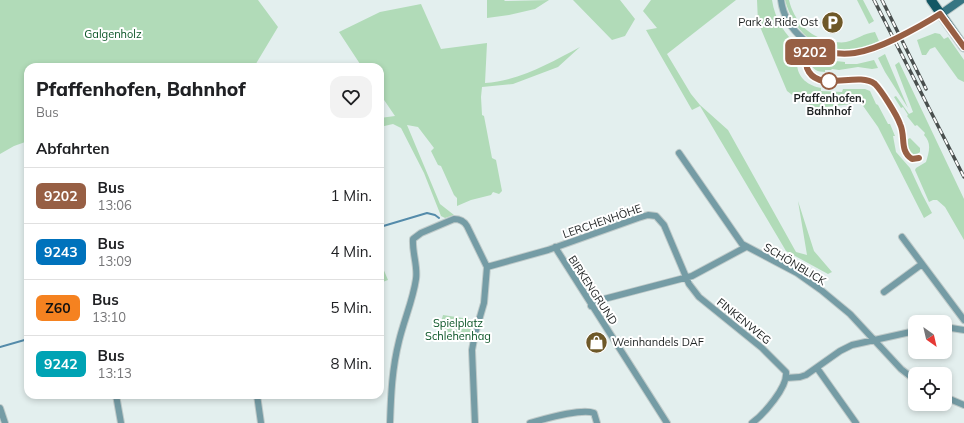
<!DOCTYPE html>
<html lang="de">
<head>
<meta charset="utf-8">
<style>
	body { margin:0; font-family:Mulish,sans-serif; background:#f2f2f2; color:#202124; height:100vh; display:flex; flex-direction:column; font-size:15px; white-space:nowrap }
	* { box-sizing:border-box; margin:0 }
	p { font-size:13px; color:#757577 }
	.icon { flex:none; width:22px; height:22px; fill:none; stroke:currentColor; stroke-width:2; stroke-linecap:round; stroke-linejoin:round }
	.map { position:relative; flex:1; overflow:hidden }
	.details { position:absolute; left:24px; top:63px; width:360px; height:336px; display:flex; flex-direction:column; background:#fff; border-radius:12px; box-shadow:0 2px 6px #0003 }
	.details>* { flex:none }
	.badge { padding:0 8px; border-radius:6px; font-size:14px; line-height:26px }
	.needle { width:26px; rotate:146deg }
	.tools { position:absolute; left:908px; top:315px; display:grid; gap:8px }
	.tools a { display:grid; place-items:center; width:44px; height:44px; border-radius:8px; background:#fff; box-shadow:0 2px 6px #0003; font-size:20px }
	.map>.badge { position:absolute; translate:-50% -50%; box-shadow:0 0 0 2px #fff }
	h2 { padding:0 12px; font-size:15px; line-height:36px }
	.round { display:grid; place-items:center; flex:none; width:42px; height:42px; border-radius:12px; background:#f2f2f2 }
	.summary { display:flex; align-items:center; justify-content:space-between; height:68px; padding:0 12px }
	h1 { font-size:19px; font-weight:800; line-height:30px }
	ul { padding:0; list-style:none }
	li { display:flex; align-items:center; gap:12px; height:56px; padding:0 12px; border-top:1px solid #e0e0e0 }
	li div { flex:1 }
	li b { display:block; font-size:15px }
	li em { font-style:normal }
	li .badge { min-width:44px; font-weight:700; text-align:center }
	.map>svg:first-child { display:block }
</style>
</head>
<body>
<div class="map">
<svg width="964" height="423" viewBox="0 0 964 423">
	<rect width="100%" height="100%" fill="#e3efee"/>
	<path fill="#b1dbb8" d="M0 0H258L278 27 254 67H28V141L14 146 0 154Z
		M487 0H504L505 1 549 0 535 9 509 15 487 18Z
		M573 0H620L635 19 625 36 612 40Z
		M651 0H736L667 54 691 94 700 105 728 130 796 252 807 255 798 201 814 251 832 272 828 274 786 251 700 106 692 110 646 30 657 28 643 11Z
		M757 0H772C775 20 785 35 800 48 799 53 797 58 797 63 797 78 809 86 821 88V91L842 92 843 89H865L870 91 876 104 878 105 888 124H890L895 136H893L896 152 910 168 922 194 932 213 924 218 878 127 861 103 817 108 799 100 787 91 758 22Z
		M785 0H789C794 21 809 37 830 41 835 42 841 43 846 42 856 40 864 33 875 32L879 41C837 64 797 44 785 0Z
		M857 0H863L874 21 869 24Z
		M421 4 441 49 487 43 485 83C519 81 550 63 580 47L558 67 513 84 482 87 481 97 482 115 484 116 492 158 496 160 502 191 499 194 493 192 491 195 471 200 457 206V198L454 195 441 166 438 165 431 151 434 148 418 127 407 125 440 204 454 215 445 218 441 216 424 173 401 128 393 124 380 127V118L395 116 380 94V67H362L339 32 380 12Z
		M935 33 940 34 944 39 948 37 964 60V82L958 79 935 47 930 49 926 55H922L917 40Z
		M885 54 908 108 885 72 878 58Z
		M816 56 826 60 845 62V64H857L874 60 878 68 872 69 858 67 839 70 832 69 831 70H825V72C816 72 809 68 813 59Z
		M899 62 964 199V240L945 207 937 200H933L929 202 915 170 916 168 926 162C929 152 932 143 924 135L925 133 917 125 915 126 907 116 908 115 903 107 901 108 894 97 896 96 909 114 913 112 895 65Z
		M910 138 920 148V152L916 155H911L908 150V139Z
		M380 261 388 280 380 283Z
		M443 315 476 320 470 342 436 339Z"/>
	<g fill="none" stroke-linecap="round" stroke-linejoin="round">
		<path stroke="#548baa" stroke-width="2" d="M380 227 427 213 435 215 439 218
			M0 347 28 339"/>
		<path stroke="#bbc6c5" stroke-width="6" stroke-dasharray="6 3" stroke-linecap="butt" d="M885 44 909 32"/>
		<defs>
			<path id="street" d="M781 0C785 31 815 55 846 54 860 54 872 49 885 44
				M909 32 941 14
				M679 153 742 244 797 273 821 290 850 314 901 369 915 380
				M902 237 964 320
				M555 247 667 423
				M487 267 548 250 638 218 648 215 656 216 664 225 689 284 699 297 762 348 786 372C788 387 764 414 752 423
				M884 292 922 264
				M591 306 604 299 692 276 746 247
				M945 327 964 330
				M817 368 856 423
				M786 378 800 377 806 375 840 351 852 345 915 331
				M116 395 121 423
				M257 395 261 423
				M945 397 964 405
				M0 408 5 423
				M390 423C391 394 392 369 399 341 404 320 413 300 416 279 418 266 412 253 413 239L421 233 454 219C460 219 464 221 467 226L487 267 484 303 475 334 472 350 475 423
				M530 423C545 419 581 408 594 413L597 423"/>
			<path id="secondary" d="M941 14 961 0"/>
			<path id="primary" d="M931 0 964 47"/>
		</defs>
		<use href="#street" stroke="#bfcac9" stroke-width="8"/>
		<use href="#secondary" stroke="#bfcac9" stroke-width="10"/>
		<use href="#primary" stroke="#bfcac9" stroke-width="11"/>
		<use href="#street" stroke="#759ca5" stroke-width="6"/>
		<use href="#secondary" stroke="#377582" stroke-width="8"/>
		<use href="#primary" stroke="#145764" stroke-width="9"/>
		<defs>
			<path id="rail" d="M874 0 964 177
				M882 0 926 89"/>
		</defs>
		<use href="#rail" stroke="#494f4e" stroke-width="3.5"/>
		<use href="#rail" stroke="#fff" stroke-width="2" stroke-dasharray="6" stroke-linecap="butt"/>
	</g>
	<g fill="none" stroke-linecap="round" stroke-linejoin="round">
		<defs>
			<path id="line" d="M919 158 912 159C899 151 906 136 900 124 897 115 881 90 875 84 858 71 822 92 809 72 803 63 808 54 813 46 842 61 868 52 895 39 911 31 926 23 940 14L964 47"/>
		</defs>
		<use href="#line" stroke="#fff" stroke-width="9"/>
		<use href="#line" stroke="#975f44" stroke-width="6"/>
	</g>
	<defs>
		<symbol id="parking-disc" viewBox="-11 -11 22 22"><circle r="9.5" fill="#6e5828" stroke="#fff"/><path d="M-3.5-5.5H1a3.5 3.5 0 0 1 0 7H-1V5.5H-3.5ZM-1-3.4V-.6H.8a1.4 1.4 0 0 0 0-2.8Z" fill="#fff"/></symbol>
		<symbol id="shop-disc" viewBox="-11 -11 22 22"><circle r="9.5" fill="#6e5828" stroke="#fff"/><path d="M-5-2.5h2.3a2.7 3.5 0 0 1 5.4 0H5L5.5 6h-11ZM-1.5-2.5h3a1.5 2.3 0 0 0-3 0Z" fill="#fff"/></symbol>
	</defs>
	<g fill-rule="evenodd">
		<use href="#parking-disc" x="820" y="10" width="25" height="25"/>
		<use href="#shop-disc" x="584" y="330" width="25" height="25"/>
	</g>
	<circle fill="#fff" stroke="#975f44" stroke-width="2" cx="829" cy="81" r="8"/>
	<g text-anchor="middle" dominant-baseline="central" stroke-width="4" stroke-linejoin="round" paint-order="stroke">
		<g font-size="11" fill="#1d2121" stroke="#fff" text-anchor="end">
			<text x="818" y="22">Park &amp; Ride Ost</text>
			<text x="612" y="342" text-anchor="start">Weinhandels DAF</text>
		</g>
		<g font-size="11" fill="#085324" stroke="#fff">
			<text x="113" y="34">Galgenholz</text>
			<text x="458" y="323">Spielplatz<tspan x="458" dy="13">Schlehenhag</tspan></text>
		</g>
		<g font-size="11" font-weight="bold" fill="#1d2121" stroke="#fff">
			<text x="829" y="98">Pfaffenhofen,<tspan x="829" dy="13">Bahnhof</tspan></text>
		</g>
		<g font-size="11" fill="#1d2121" stroke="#fff">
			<text transform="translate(602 221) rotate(-19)">LERCHENHÖHE</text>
			<text transform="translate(795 264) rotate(31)">SCHÖNBLICK</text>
			<text transform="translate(593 290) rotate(57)">BIRKENGRUND</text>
			<text transform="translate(744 321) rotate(39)">FINKENWEG</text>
		</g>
	</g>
</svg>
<div class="tools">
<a><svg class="needle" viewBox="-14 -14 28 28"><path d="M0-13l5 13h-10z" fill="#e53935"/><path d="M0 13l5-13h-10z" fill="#757577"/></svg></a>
<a><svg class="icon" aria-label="locate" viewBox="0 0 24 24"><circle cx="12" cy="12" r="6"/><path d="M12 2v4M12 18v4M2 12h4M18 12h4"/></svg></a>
</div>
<b class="badge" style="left:810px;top:52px;background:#975f44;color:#fff">9202</b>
<section class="details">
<div class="summary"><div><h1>Pfaffenhofen, Bahnhof</h1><p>Bus</p></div><a class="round"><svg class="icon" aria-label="heart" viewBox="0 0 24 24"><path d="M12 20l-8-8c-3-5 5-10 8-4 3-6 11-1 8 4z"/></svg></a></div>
<h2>Abfahrten</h2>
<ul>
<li><span class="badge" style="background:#975f44;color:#fff">9202</span><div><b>Bus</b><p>13:06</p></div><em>1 Min.</em></li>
<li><span class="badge" style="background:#0072bc;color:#fff">9243</span><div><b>Bus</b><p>13:09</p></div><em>4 Min.</em></li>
<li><span class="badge" style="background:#f58220;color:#111">Z60</span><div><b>Bus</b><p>13:10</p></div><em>5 Min.</em></li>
<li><span class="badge" style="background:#00a3b4;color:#fff">9242</span><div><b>Bus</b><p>13:13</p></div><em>8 Min.</em></li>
</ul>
</section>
</div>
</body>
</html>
